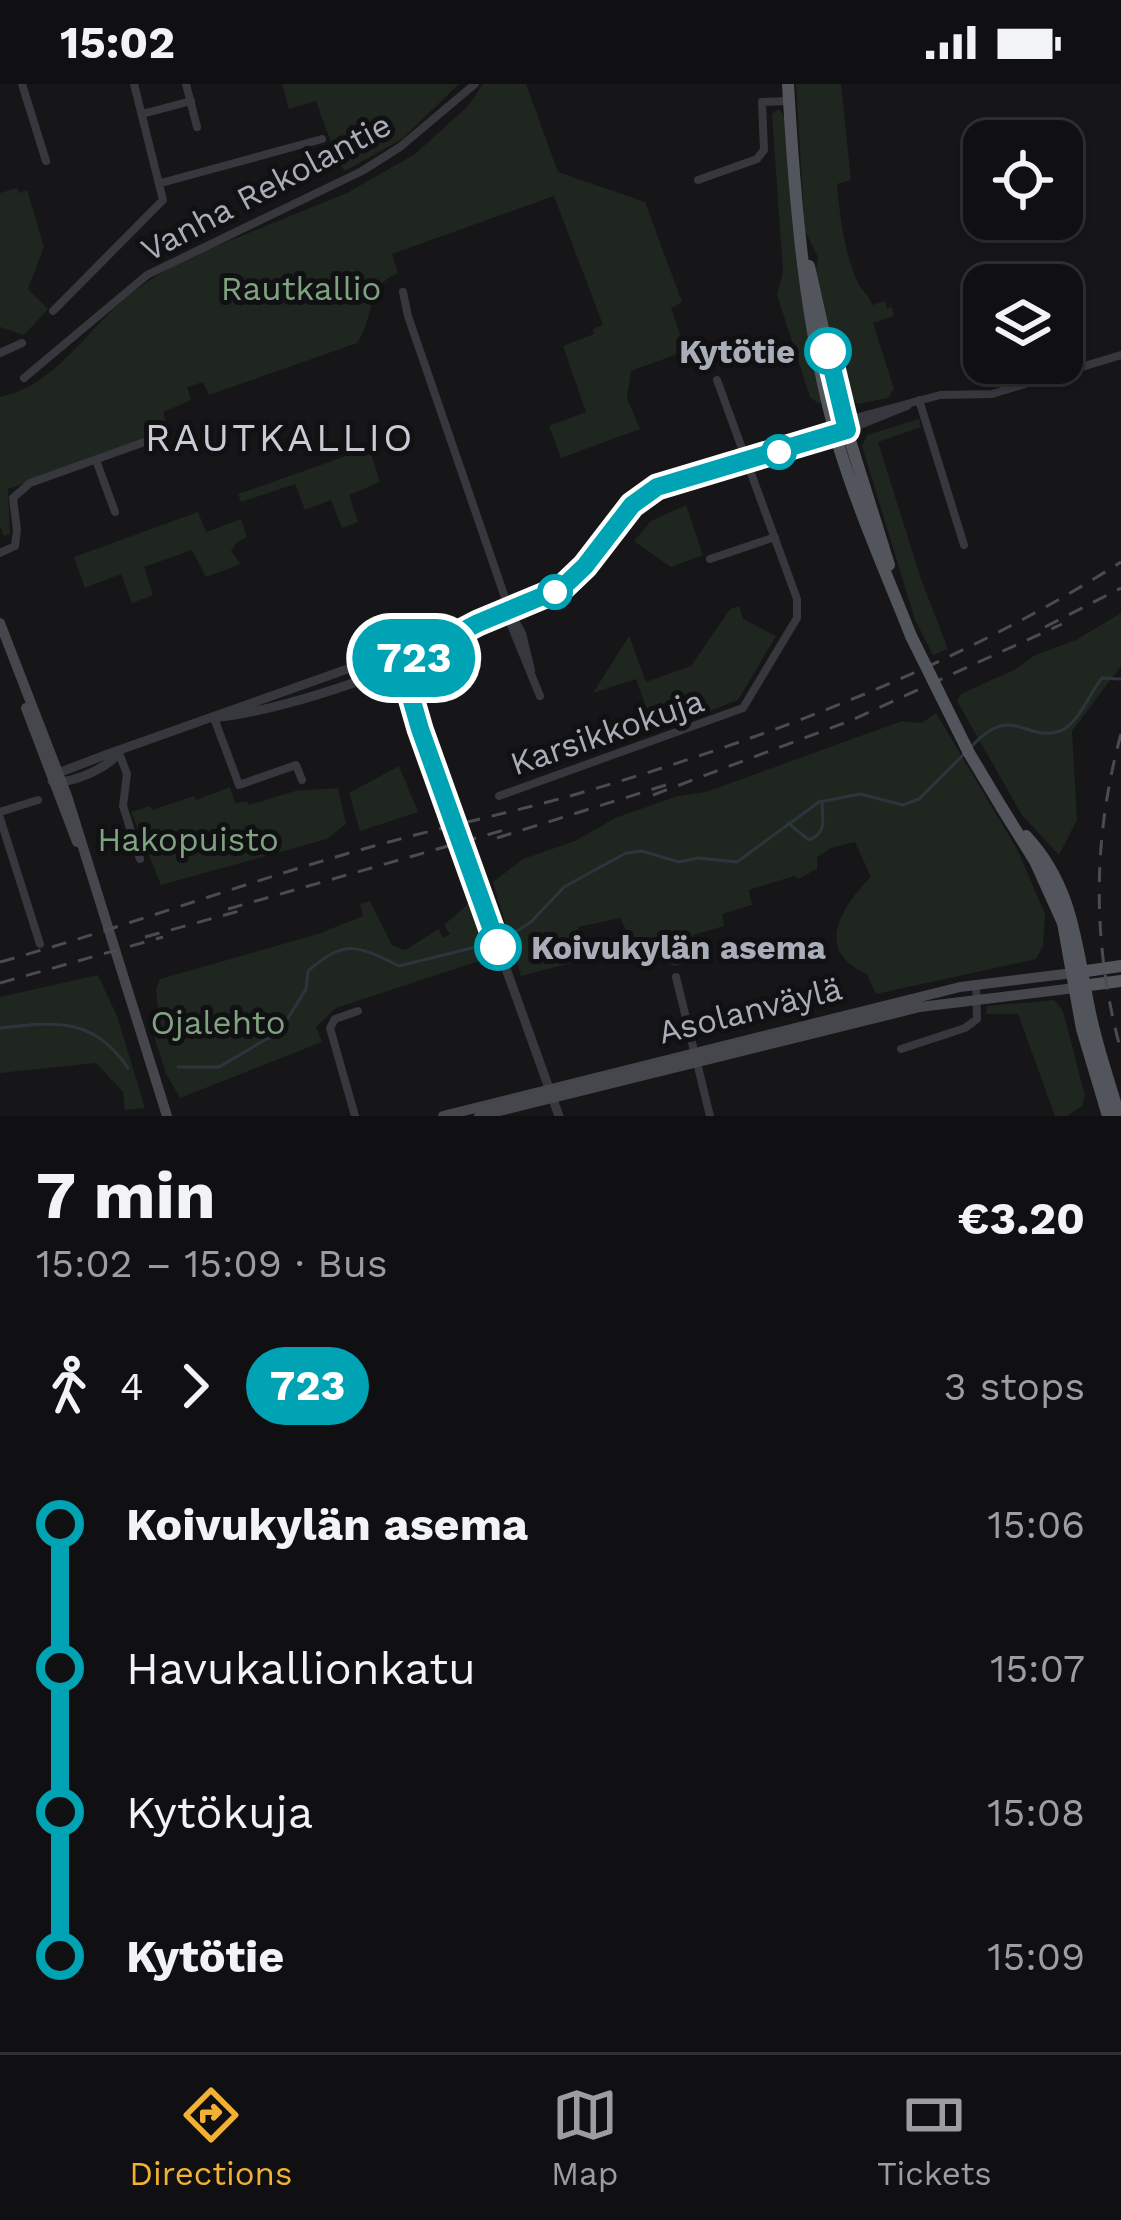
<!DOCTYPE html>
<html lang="en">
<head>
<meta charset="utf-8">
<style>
	body { margin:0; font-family:"Work Sans",sans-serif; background:#1e1e20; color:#f1f3f6; height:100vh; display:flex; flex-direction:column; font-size:45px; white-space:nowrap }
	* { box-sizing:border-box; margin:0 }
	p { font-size:39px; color:#9c9d9f }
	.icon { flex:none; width:66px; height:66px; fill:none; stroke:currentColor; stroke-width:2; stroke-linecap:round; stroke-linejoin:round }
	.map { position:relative; height:1032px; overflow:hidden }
	.side { display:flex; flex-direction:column; background:#101012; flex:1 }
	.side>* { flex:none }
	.badge { padding:0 24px; border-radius:39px; font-size:42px; line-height:78px }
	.fabs { position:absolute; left:963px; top:36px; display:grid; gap:24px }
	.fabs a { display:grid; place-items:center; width:120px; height:120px; border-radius:24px; background:#101012; box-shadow:0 3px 9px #0004,0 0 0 3px #303032; font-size:60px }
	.map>.badge { position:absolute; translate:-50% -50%; box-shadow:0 0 0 6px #fff }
	.legs { display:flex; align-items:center; gap:18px; height:132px; padding:0 36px; font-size:39px }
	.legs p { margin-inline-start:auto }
	.headline { display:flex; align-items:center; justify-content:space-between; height:204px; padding:0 36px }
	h1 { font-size:66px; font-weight:700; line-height:90px }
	ul { padding:0 36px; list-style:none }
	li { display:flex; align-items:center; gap:42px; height:144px; font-size:45px }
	li i { display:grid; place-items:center; width:18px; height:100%; margin:0 15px; background:currentColor }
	li i::after { content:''; width:30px; height:30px; margin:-15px; border:9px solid; border-radius:50%; background:#101012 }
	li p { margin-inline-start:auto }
	li:first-child i { background:linear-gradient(#0000 50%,currentColor 0) }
	li:last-child i { background:linear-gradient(currentColor 50%,#0000 0) }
	.status { display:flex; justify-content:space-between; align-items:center; height:84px; padding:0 60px; background:#101012; direction:ltr }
	.status svg { height:33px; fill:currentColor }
	.menu { display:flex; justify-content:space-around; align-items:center; height:168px; border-top:3px solid #303032; background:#101012; font-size:33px; color:#9c9d9f }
	.menu a { display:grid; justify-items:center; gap:6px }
	.menu .selected { color:#f2b134 }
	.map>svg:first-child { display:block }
</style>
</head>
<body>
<div class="status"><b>15:02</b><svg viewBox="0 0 49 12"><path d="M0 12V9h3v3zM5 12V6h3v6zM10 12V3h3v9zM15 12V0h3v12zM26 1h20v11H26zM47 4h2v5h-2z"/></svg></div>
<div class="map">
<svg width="1121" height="1032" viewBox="0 0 1121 1032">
	<rect width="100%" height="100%" fill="#161618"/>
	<path fill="#1e261f" d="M282 0H459L402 55 345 87 338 78 316 17 289 25Z
		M483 0H526L558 88 645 118 682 218 671 224 686 267 631 287 627 314 640 345 561 374 549 342 586 328 563 262 594 250 593 245 603 241 554 112 392 170 398 189C365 202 375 234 357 259L209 311 203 298 187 303 191 316 163 328 169 347 8 405 10 450 4 452 0 443V313C53 303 86 247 126 214 144 199 163 188 182 176L347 109 415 70 468 22Z
		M796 0H841L851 96 837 100C840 133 844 167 857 197 861 206 869 210 872 221L885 217 887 224 892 223 894 232 873 239 894 305 888 314 858 320 846 308 841 292 816 187 818 173 805 147Z
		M779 25 785 35 793 144 823 316 819 320 810 313 777 211 783 188 772 30Z
		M17 104 19 109 27 106 44 163 28 205 48 225 24 251 0 243V109Z
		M919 335 921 343 878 358 921 495 948 565 933 571 915 536 862 362 867 351Z
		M369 364 380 398 349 411 358 438 342 444 331 416 305 426 295 400 241 418 238 410Z
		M686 421 703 471 671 483 634 457 651 437Z
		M198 428 206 448 241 435 247 453 237 458 231 467 241 480 206 493 192 466 144 483 153 511 132 519 121 490 85 504 74 473Z
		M739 522 743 535 776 552 738 616 655 648 636 595 593 609 629 552 646 598 691 582 730 525Z
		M1121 529V582L1072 647 1077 736 1059 771 1022 731 957 617 961 610 1016 585 1035 571 1076 556Z
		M936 629 1017 765 1045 830 1043 862 1036 875 876 910 867 890C813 867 841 823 871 793L855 758 831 764 817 773V785L798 795 794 792 749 806 752 821 722 830 724 842 693 851 694 875 676 882 639 871 620 834 578 843 586 875 521 892 493 798 523 775 575 757 615 734 678 712 706 708 902 637 922 639Z
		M399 682 418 728 360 747 349 709Z
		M230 703 235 719 247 717 249 721 295 707 338 704 346 740 327 755 161 801 131 728 150 722 152 726 194 712 196 716Z
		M370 817 392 861 405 866 439 845 443 854 450 850 444 841 469 819 488 874 336 924 316 943 322 958 180 1014 166 989 151 943 159 936 156 905 160 895 318 850 363 832 360 820Z
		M98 891 117 932 145 1024 125 1026 123 1008 96 979 0 989V913Z
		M1054 916 1063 927 1085 1012 1082 1022 1067 1032H1055L1018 930H986L987 922Z"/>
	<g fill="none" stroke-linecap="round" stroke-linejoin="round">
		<path stroke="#2c353c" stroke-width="3" d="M972 662C1013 618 1025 659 1060 647 1078 641 1090 608 1102 594L1121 595
			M788 739 809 756C828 749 822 735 822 718
			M512 850 531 838 564 803 626 769 642 767 679 778 698 774 737 778 819 718 860 710 903 721 919 715 965 669
			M0 944C55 938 93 932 128 984
			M178 983H219L280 947 306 905 308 887C345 855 357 861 399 882L480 862"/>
		<path stroke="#37383d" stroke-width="8" d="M22 0 46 77
			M186 0 197 43
			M142 30 191 17
			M698 96 757 75 764 66 762 18 789 17
			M161 99 322 55
			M403 208 408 232 510 528 509 536 540 612
			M53 227 163 116 134 0
			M0 269 22 259
			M24 294 147 191 362 87 400 63 475 0
			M919 316 964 461
			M844 337 940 311 992 310 1121 271
			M847 346 907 322
			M96 376 115 428
			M0 469 15 462 17 446 13 414 30 399 167 350
			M710 475 775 453
			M510 528 522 549 531 586
			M214 634 239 701 296 681 302 696
			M119 669 127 690 123 722 140 775
			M499 712 743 624 797 534V515L717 296
			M0 728 38 716
			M0 734 40 860
			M676 893 710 1032
			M901 965 965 944 977 935 976 900
			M355 1032 330 944 335 935 358 927"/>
		<path stroke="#37383d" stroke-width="9" d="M745 374 757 375 837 349
			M393 569 396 595 420 645 559 1032
			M399 576 420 640
			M220 633C285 626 421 581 473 543
			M119 669C107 684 71 701 52 697L58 689 108 670 539 517 562 504 585 483 632 421 657 403 745 374 768 361 835 341"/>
		<path stroke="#45474d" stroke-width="10" d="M0 539 67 712 167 1032
			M26 624 77 758
			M443 1032 960 903 1073 889
			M479 1032 920 923 1075 904"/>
		<path stroke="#53555c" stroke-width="12" d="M788 0C795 122 805 245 839 363 859 428 886 489 911 552
			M809 182 844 337 889 481
			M1002 724 1035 777 1063 839 1082 945 1108 1032
			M1026 752C1073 802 1076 861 1089 924 1096 961 1109 996 1119 1032
			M1080 888 1121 882
			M1082 902 1121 897"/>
		<path stroke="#4a4c52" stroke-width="3" stroke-dasharray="15 12" stroke-linecap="butt" d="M1045 543 1121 504
			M1121 650C1092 756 1092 861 1121 967
			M653 711 852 636 1062 540
			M497 754 669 700
			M228 825 511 744
			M145 853 243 826
			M0 878C126 843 248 797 374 762 442 743 510 729 577 710 765 655 955 584 1121 478
			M0 899 163 853"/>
		<path stroke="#53555c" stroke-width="12" d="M911 552 969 669 1002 724"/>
	</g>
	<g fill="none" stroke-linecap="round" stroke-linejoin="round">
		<defs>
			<path id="line-1" d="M498 863 420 645 401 579 478 539 562 504 585 482 632 421 657 403 847 346 828 267"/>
		</defs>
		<use href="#line-1" stroke="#fff" stroke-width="27"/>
		<use href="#line-1" stroke="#00a3b4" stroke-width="18"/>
	</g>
	<g fill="#fff" stroke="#00a3b4" stroke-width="6">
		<circle cx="828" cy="267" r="21"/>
		<circle cx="779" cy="368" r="15"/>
		<circle cx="555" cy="508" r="15"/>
		<circle cx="498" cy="863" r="21"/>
	</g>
	<g text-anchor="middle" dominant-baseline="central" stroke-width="10" stroke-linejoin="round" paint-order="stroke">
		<g font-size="33" fill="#a8adb8" stroke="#111113">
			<text transform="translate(266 103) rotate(-28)">Vanha Rekolantie</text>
			<text transform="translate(607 648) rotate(-19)">Karsikkokuja</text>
			<text transform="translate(750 926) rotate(-14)">Asolanväylä</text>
		</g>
		<g font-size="33" fill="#7fa381" stroke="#111113">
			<text x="301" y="204">Rautkallio</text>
			<text x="188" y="755">Hakopuisto</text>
			<text x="218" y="938">Ojalehto</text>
		</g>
		<g font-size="33" font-weight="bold" fill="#a8adb8" stroke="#111113" text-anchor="end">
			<text x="795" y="267">Kytötie</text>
			<text x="531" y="863" text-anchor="start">Koivukylän asema</text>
		</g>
		<g font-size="39" letter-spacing="3" fill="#c9ccd4" stroke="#111113">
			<text x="280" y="353">RAUTKALLIO</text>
		</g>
	</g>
</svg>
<div class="fabs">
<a><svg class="icon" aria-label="locate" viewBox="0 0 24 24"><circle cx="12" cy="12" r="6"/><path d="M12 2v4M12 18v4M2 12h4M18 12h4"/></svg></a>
<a><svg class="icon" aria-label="layers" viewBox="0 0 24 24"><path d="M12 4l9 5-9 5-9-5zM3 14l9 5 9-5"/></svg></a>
</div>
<b class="badge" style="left:414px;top:574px;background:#00a3b4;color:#fff">723</b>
</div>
<section class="side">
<div class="headline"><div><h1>7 min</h1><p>15:02 – 15:09 · Bus</p></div><b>€3.20</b></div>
<div class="legs"><svg class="icon" aria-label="walk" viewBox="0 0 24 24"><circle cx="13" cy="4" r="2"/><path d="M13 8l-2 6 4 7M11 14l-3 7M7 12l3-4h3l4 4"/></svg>4<svg class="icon" aria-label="forward" viewBox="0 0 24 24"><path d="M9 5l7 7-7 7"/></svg><b class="badge" style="background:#00a3b4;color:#fff">723</b><p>3 stops</p></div>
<ul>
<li><i style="color:#00a3b4"></i><b>Koivukylän asema</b><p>15:06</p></li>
<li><i style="color:#00a3b4"></i><span>Havukallionkatu</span><p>15:07</p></li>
<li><i style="color:#00a3b4"></i><span>Kytökuja</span><p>15:08</p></li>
<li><i style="color:#00a3b4"></i><b>Kytötie</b><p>15:09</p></li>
</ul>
</section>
<nav class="menu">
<a class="selected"><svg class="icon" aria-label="directions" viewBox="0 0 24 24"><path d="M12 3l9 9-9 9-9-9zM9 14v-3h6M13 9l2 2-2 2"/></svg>Directions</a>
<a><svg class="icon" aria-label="map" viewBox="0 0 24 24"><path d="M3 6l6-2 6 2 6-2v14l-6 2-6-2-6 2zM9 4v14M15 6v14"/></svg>Map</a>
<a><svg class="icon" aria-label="tickets" viewBox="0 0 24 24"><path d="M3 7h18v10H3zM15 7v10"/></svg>Tickets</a>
</nav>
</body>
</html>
